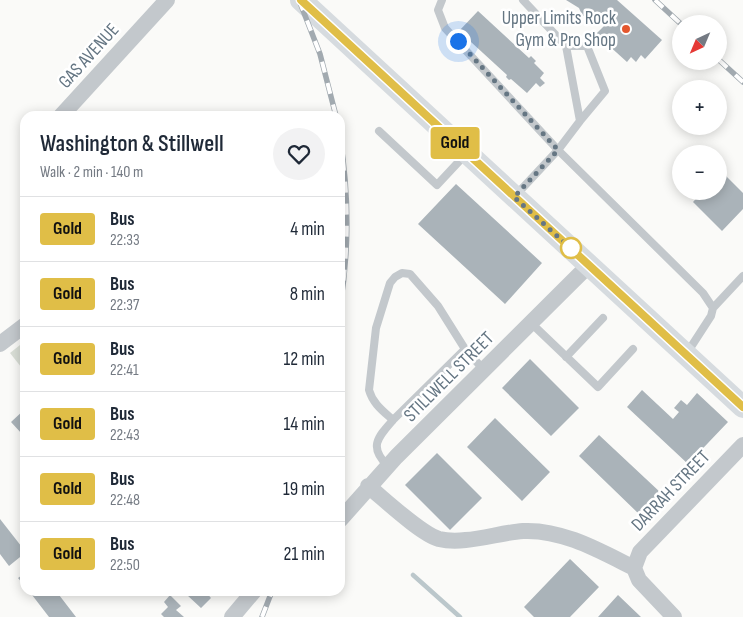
<!DOCTYPE html>
<html lang="en">
<head>
<meta charset="utf-8">
<style>
	body { margin:0; font-family:"Sofia Sans Condensed",sans-serif; background:#f2f2f3; color:#1f2937; height:100vh; display:flex; flex-direction:column; font-size:19px; white-space:nowrap }
	* { box-sizing:border-box; margin:0 }
	p { font-size:16px; color:#747a83 }
	.icon { flex:none; width:28px; height:28px; fill:none; stroke:currentColor; stroke-width:2; stroke-linecap:round; stroke-linejoin:round }
	.map { position:relative; flex:1; overflow:hidden }
	.details { position:absolute; left:20px; top:111px; width:325px; height:485px; display:flex; flex-direction:column; background:#fff; border-radius:15px; box-shadow:0 2px 12px #0003 }
	.details>* { flex:none }
	.badge { padding:0 10px; border-radius:4px; font-size:18px; line-height:32px }
	.needle { width:32px; rotate:224deg }
	.controls { position:absolute; left:672px; top:15px; display:grid; gap:10px }
	.controls a { display:grid; place-items:center; width:55px; height:55px; border-radius:50%; background:#fff; box-shadow:0 2px 12px #0003; font-size:25px }
	.you { position:absolute; width:25px; height:25px; margin:-12px; border:4px solid #fff; border-radius:50%; background:#1a73e8; box-shadow:0 0 0 8px #1a73e833 }
	.map>.badge { position:absolute; translate:-50% -50%; box-shadow:0 0 0 2px #fff }
	.round { display:grid; place-items:center; flex:none; width:52px; height:52px; border-radius:26px; background:#f2f2f3 }
	.summary { display:flex; align-items:center; justify-content:space-between; height:85px; padding:0 20px }
	h1 { font-size:24px; font-weight:600; line-height:38px }
	ul { padding:0; list-style:none }
	li { display:flex; align-items:center; gap:15px; height:65px; padding:0 20px; border-top:1px solid #e0e1e3 }
	li div { flex:1 }
	li b { display:block; font-size:19px }
	li em { font-style:normal }
	li .badge { min-width:55px; font-weight:700; text-align:center }
	.map>svg:first-child { display:block }
</style>
</head>
<body>
<div class="map">
<svg width="743" height="617" viewBox="0 0 743 617">
	<rect width="100%" height="100%" fill="#fafaf8"/>
	<path fill="#dadfd7" d="M25 341V372L10 353Z"/>
	<g fill="none" stroke-linecap="round" stroke-linejoin="round">
		<path stroke="#bbc7cb" stroke-width="4.5" d="M413 575 460 617"/>
	</g>
	<path fill="#aab3b9" d="M566 0H617L662 40 645 59 641 55 636 62 631 57 627 62 596 34 606 24 595 15 587 18 582 15 579 8Z
		M478 11 529 58 531 56 536 61 534 63 544 73 540 78 545 83 540 87 536 83 527 93 511 79 509 80 506 77 507 75 459 31Z
		M722 172 743 193V209L722 231 693 202 703 191H719V176Z
		M456 184 542 263 505 304 418 224Z
		M530 359 579 408 551 436 502 388Z
		M642 390 673 419 679 412 674 408 681 400 687 405 697 393 728 422 688 464 627 407Z
		M25 409V431L22 434 11 422Z
		M495 418 550 472 522 501 467 447Z
		M599 435 661 493 640 515 579 456Z
		M437 453 482 498 450 530 405 485Z
		M0 519 25 551V553L9 566 0 554Z
		M570 559 599 587 570 617H534L524 607Z
		M25 573V586L18 578Z
		M29 591H56L76 617H49Z
		M191 591H205L211 598 201 608 187 595Z
		M170 595 181 606 176 610 184 617H164L161 614 168 607 164 602Z
		M618 595 641 617H598Z"/>
	<g fill="none" stroke-linecap="round" stroke-linejoin="round">
		<path stroke="#c3c8cc" stroke-width="8" d="M442 0 438 10 445 28 558 150 580 121 566 46H587L605 91 580 121
			M523 0 566 46
			M379 131 437 185 465 155
			M516 195 558 150 703 293 713 308 711 316 687 353
			M713 308 743 276
			M531 323 598 387 633 349
			M465 349 393 420C383 411 373 404 369 390L376 328 390 283 395 277 402 273 410 274 438 306 465 349 484 370
			M566 357 603 318
			M388 466C368 447 378 437 393 420"/>
		<path stroke="#c3c8cc" stroke-width="16" d="M61 116 167 0
			M0 344 25 325
			M368 486C384 499 421 534 439 539 464 545 497 533 523 531 562 529 600 551 634 568L639 580 674 617
			M340 520 396 457 589 265
			M634 568 640 552 743 445
			M232 617 254 591"/>
		<path stroke="#d6dbdf" stroke-width="22" d="M301 0 743 407"/>
		<defs>
			<path id="rail" d="M299 0 320 54 336 116
				M655 0 681 24
				M719 60 743 82
				M340 138C349 194 349 252 340 307
				M262 617 272 591"/>
		</defs>
		<use href="#rail" stroke="#a2aab0" stroke-width="5.5"/>
		<use href="#rail" stroke="#fff" stroke-width="4" stroke-dasharray="11" stroke-linecap="butt"/>
	</g>
	<g fill="none" stroke-linecap="round" stroke-linejoin="round">
		<defs>
			<path id="line" d="M301 0 743 407"/>
		</defs>
		<use href="#line" stroke="#fff" stroke-width="11"/>
		<use href="#line" stroke="#e0be47" stroke-width="8"/>
		<path stroke="#657683" stroke-width="5" stroke-dasharray="0 9" d="M458 41 558 150 514 197 576 253 571 248"/>
	</g>
	<circle fill="#e4572e" stroke="#fff" stroke-width="2" cx="626" cy="29" r="5"/>
	<circle fill="#fff" stroke="#e0be47" stroke-width="2.5" cx="571" cy="248" r="10"/>
	<g text-anchor="middle" dominant-baseline="central" stroke-width="5" stroke-linejoin="round" paint-order="stroke">
		<g font-size="19" fill="#657683" stroke="#fff" text-anchor="end">
			<text x="616" y="18">Upper Limits Rock<tspan x="616" dy="22">Gym &amp; Pro Shop</tspan></text>
		</g>
		<g font-size="19" fill="#657683" stroke="#fff">
			<text transform="translate(89 56) rotate(-48)">GAS AVENUE</text>
			<text transform="translate(449 377) rotate(-45)">STILLWELL STREET</text>
			<text transform="translate(671 491) rotate(-46)">DARRAH STREET</text>
		</g>
	</g>
</svg>
<div class="controls">
<a><svg class="needle" viewBox="-14 -14 28 28"><path d="M0-13l5 13h-10z" fill="#e53935"/><path d="M0 13l5-13h-10z" fill="#747a83"/></svg></a>
<a>+</a>
<a>−</a>
</div>
<div class="you" style="left:458px;top:41px"></div>
<b class="badge" style="left:455px;top:143px;background:#e0be47;color:#111">Gold</b>
<section class="details">
<div class="summary"><div><h1>Washington &amp; Stillwell</h1><p>Walk · 2 min · 140 m</p></div><a class="round"><svg class="icon" aria-label="heart" viewBox="0 0 24 24"><path d="M12 20l-8-8c-3-5 5-10 8-4 3-6 11-1 8 4z"/></svg></a></div>
<ul>
<li><span class="badge" style="background:#e0be47;color:#111">Gold</span><div><b>Bus</b><p>22:33</p></div><em>4 min</em></li>
<li><span class="badge" style="background:#e0be47;color:#111">Gold</span><div><b>Bus</b><p>22:37</p></div><em>8 min</em></li>
<li><span class="badge" style="background:#e0be47;color:#111">Gold</span><div><b>Bus</b><p>22:41</p></div><em>12 min</em></li>
<li><span class="badge" style="background:#e0be47;color:#111">Gold</span><div><b>Bus</b><p>22:43</p></div><em>14 min</em></li>
<li><span class="badge" style="background:#e0be47;color:#111">Gold</span><div><b>Bus</b><p>22:48</p></div><em>19 min</em></li>
<li><span class="badge" style="background:#e0be47;color:#111">Gold</span><div><b>Bus</b><p>22:50</p></div><em>21 min</em></li>
</ul>
</section>
</div>
</body>
</html>
